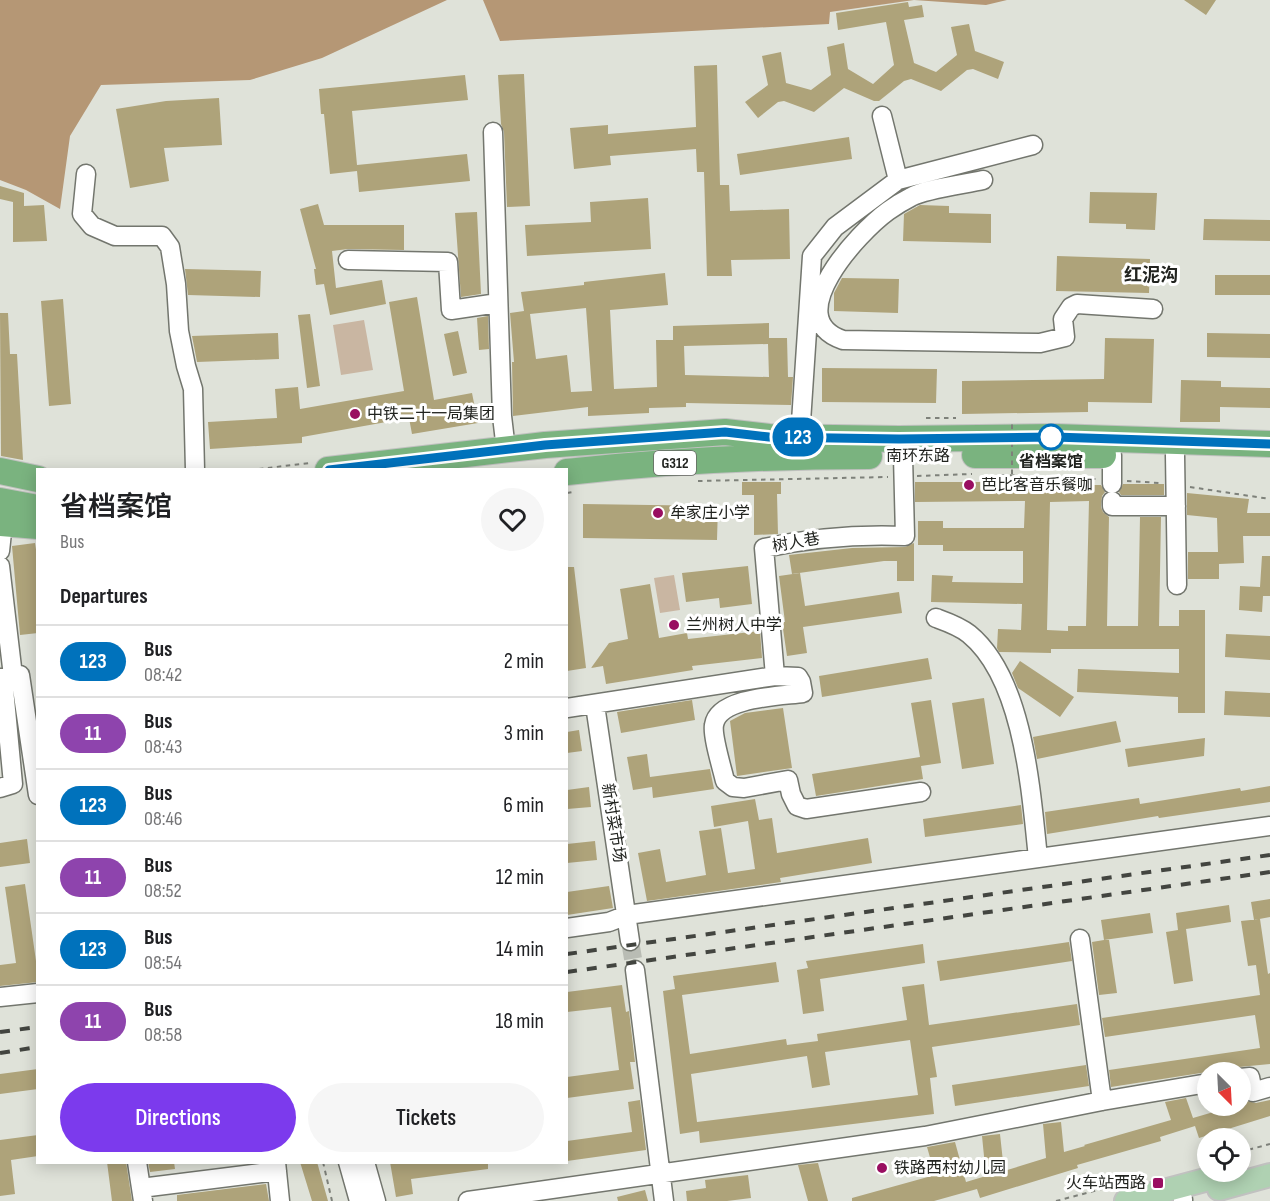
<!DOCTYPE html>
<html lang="en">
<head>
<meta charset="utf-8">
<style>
	body { margin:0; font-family:"Sofia Sans Condensed","Noto Sans SC",sans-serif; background:#f6f6f6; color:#202124; height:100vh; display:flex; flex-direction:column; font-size:22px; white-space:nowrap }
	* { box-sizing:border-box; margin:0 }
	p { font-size:20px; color:#757577 }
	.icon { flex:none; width:33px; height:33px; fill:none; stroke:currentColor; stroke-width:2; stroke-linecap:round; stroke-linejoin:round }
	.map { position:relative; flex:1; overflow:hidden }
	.side { position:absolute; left:36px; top:468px; width:532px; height:696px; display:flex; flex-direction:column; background:#fff; border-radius:0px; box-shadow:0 3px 15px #0003 }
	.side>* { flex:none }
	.badge { padding:0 12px; border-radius:20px; font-size:21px; line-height:39px }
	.needle { width:39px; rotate:156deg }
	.buttons { position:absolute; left:1197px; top:1062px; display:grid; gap:12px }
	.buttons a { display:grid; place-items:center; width:54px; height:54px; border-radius:50%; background:#fff; box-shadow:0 3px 15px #0003; font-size:30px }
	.map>.badge { position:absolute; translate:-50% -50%; box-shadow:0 0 0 3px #fff }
	h2 { padding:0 24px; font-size:22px; line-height:54px }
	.round { display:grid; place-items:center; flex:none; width:63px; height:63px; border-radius:32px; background:#f6f6f6 }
	.headline { display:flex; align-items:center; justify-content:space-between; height:102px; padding:0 24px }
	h1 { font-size:28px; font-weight:600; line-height:45px }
	.action { display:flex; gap:12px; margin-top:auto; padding:12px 24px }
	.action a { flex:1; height:69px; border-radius:36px; background:#7c3aed; color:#fff; font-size:24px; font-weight:600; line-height:69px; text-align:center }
	.action a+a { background:#f6f6f6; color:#202124 }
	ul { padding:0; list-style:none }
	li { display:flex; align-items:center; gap:18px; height:72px; padding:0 24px; border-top:2px solid #e0e0e0 }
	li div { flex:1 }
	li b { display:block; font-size:22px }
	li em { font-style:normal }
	li .badge { min-width:66px; font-weight:700; text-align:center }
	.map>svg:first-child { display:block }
</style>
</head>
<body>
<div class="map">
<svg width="1270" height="1201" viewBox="0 0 1270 1201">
	<rect width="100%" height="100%" fill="#dfe2d9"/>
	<path fill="#c9b6a2" d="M364 320 373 370 341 375 333 325Z
		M674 575 680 610 660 613 654 578Z"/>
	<path fill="#b59775" d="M0 0H447L322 58 250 80 101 85 70 136 60 209 26 190 0 180Z
		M483 0H1007L986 5 914 0 830 12 829 24 500 41Z"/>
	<path fill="#aea37a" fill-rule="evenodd" d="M1184 0H1216L1206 15Z
		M908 2 909 7 922 5 924 17 904 20 914 63 936 72 957 55 951 27 969 24 975 51 1004 62 998 79 973 69 967 70 941 91 911 79 904 81 879 101H874L844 88 814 112 784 101 778 102 758 118 745 102 768 85 762 56 781 52 786 83 811 90 831 75 827 47 844 43 848 69 873 84 894 65 886 22 838 30 836 13Z
		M717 65 720 185H729L730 211 789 209 790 259 731 260 732 276H707L704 172H697L696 149 610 156 611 165 574 169 570 128 608 125V134L696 127 694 66Z
		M524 74 530 206 507 207 504 132 501 124 498 75Z
		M465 75 468 100 352 111 357 165 467 154 470 181 359 192 357 171 330 174 324 114H321L319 89Z
		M219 98 222 145 164 148 169 181 130 188 116 109 166 101Z
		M849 137 852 159 740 175 737 154Z
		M0 186 24 193V206L44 205 47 241 13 242V202L0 199Z
		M1090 192 1157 193 1155 230 1126 229V224L1089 223Z
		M648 198 651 249 527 256 525 225 591 222 590 202Z
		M318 204 324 225H404V250L348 249 332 251 336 288 382 280 386 304 330 315 324 284 316 285 314 269H316L300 209Z
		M920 205 949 206V213L991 214V243L903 241 904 214Z
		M477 212 481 294 461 297 455 213Z
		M1204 219 1270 220V241L1203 240Z
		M1057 256 1150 259 1149 293 1056 291Z
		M185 269 261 271 260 297 188 295Z
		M665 273 668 305 610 310 614 389 657 387 656 340H673V326L769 323V338H787L788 377H793L791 405 686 403V407L649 408V413L588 416V407L513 416 512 362H514L510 313 524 311 521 292 584 285V282ZM586 308 592 391 571 392 567 355 536 359 530 314ZM768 344 769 377 685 375 684 346Z
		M1215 275H1270V295H1215Z
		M842 278 899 279 898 313 834 311V293Z
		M417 297 434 400 472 393 478 423 412 434 409 418 302 437V443L210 449 208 422 277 418 275 389 298 387 300 409 404 391 389 302Z
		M63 299 71 404 49 406 41 301Z
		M0 313H8L10 354H17L23 460 1 456Z
		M310 314 320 386 307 388 298 315Z
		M488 316 489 349 479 350 477 318Z
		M458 331 467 373 453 376 444 334Z
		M278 333 279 359 197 362 192 336Z
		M1207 333 1270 334V358L1207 357Z
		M1105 338 1154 339 1152 403 1088 402V412L962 414V381L1104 379Z
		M822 368 937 369 936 403 822 402Z
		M1181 380 1221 381V387L1270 388V408L1220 407V422H1180Z
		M742 482H781V494H777L778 534 754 535V495H742Z
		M915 482H1011V485H1101L1105 492 1102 496 1101 507 1103 512 1109 517 1107 626H1138L1140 517H1161L1159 626H1179V610H1205V713H1178V697L1077 692 1078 669 1179 673V649H1051V653L999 652 997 648 998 629 1021 630 1022 604 931 602 932 575 953 576 952 582 1023 583V551H943V545H918V521H943V528H1024L1025 501 915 502ZM1089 501 1086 626H1068V631L1047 630 1050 502Z
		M1123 484H1164V495H1121L1119 492Z
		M1187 493 1249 499 1247 513H1270V536H1243L1244 563 1219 564V579H1188V552H1218L1217 518 1187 515Z
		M583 504 718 506 717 540 583 538Z
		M35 543 38 562V633L20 635 12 546Z
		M914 543V581H897V561H884L792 574 789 555 852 548 905 547Z
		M1262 556H1270V596H1263L1262 612 1239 610 1240 586 1260 587Z
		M748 566 752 604 720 608 719 598 686 602 682 573Z
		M567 567H574L586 668 567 671Z
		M800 573 805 606 899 592 902 613 803 627 807 653 787 656 782 622H785L779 576Z
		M650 584 659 638 687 633 688 639 760 631 762 658 692 666 693 670 606 684 603 666 591 668 609 643 628 639 620 589Z
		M1226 634 1270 636V660L1225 657Z
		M928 658 932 679 822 697 819 676Z
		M1020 661 1074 697 1060 717 1018 688 1012 673Z
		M1225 691 1270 693V717L1224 715Z
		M984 698 994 764 962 769 952 703Z
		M692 700 695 720 621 733 617 712Z
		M931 700 941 763 921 766 923 779 816 796 812 774 920 757 911 703Z
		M783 708 792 768 737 776 730 721 745 713Z
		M1116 721 1121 742 1037 759 1033 737Z
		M579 730 582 751 567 753V732Z
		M1205 738 1204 756 1128 767 1125 749Z
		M647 754 650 777 710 769 714 789 653 798 652 787 633 790 627 757Z
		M1270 786V802L1159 818 1158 816 1047 834 1045 812 1139 798 1140 804 1240 788 1241 791Z
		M589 787 591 807 567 809V790Z
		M755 799 759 820 772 818 777 853 868 838 872 863 780 878 781 882 647 901 638 853 660 849 666 882 706 875 699 831 721 828 728 873 755 869 748 821 714 827 711 806Z
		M1021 805 1023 824 925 837 923 819Z
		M27 839 30 863 0 867V843Z
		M595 841 597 860 567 863V844Z
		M25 884 36 961 38 960V982L0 986V965L16 963 5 887Z
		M609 886 613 908 567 915V892Z
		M1270 899V917L1254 920 1251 902Z
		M1229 905 1231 922 1186 929 1193 981 1174 984 1166 932 1178 930 1176 913Z
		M1150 913 1153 933 1104 940H1109L1117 993 1099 995 1092 942 1104 940 1101 920Z
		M1260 919 1268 974 1270 973V1064L1239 1067 1111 1087 1109 1070 1260 1048 1255 1015 1105 1037 1102 1018 1260 995 1256 965 1248 966 1241 921Z
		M1069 942 1072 961 940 981 937 961Z
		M923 944 925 963 820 979 824 1011 803 1014 797 970 808 968 806 961Z
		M776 962 779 982 682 995 690 1054 786 1039 787 1045 818 1041 817 1034 907 1020 902 987 924 984 929 1025 1077 1004 1080 1025 932 1047 937 1077 930 1078 934 1114 700 1143 699 1131 680 1134 663 991 675 989 673 976ZM910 1040 918 1095 697 1122 691 1074 807 1056 812 1088 830 1085 825 1052Z
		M622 985 626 1012 629 1011 635 1062H630L634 1089 567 1098V1077L619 1070 611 1007 567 1012V992Z
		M1086 1065 1089 1086 955 1106 952 1085Z
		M38 1069V1089L0 1094V1074Z
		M1186 1098 1193 1118 1234 1106H1240V1103L1247 1101 1256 1103 1270 1100V1116L1199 1138 1195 1126 1160 1137 1161 1141 1077 1165 1078 1168 980 1198 977 1189 934 1201H852V1198L935 1175 927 1147 955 1142 966 1182 986 1176 982 1136 1000 1134 1004 1171 1046 1158 1043 1124 1061 1122 1064 1152 1085 1146 1084 1145 1171 1120 1165 1102Z
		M640 1100 646 1150 567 1161V1141L632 1132 628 1102Z
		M38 1135V1156L11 1160 15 1194 0 1196V1140Z
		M107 1162H126L132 1201H112Z
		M148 1162H174L175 1169 150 1172Z
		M300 1162H317L328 1201H312Z
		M390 1162H488V1169L411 1179 413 1194 396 1197Z
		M818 1163 828 1201H808L798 1165Z
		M748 1175 751 1198 727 1201H687L686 1191 706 1188 705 1180Z
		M266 1184 269 1201H177V1195Z
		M645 1190 648 1201H618L617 1197Z"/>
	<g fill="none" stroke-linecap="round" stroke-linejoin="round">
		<path stroke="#b9bcb4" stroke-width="18" stroke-dasharray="18 9" stroke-linecap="butt" d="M630 941 635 970"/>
		<defs>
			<path id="minor" d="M882 116 898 180
				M493 132 502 416 506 450
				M86 174 82 214 92 226 115 236H162L170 247 176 284 179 331 186 366 193 389 195 470
				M983 180C966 184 925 189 911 197 903 201 895 206 888 211 859 232 778 318 843 340L1040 343 1065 337 1063 319 1071 307 1077 304 1153 309
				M348 260 448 262 451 310 498 303
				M800 437 812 256 835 227 898 180 1033 145
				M1112 455V484
				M1175 455 1177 585
				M1112 501V506H1176
				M0 551 3 523
				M0 566 13 676
				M936 618C947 622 959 626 969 634 1024 679 1031 792 1038 858
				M775 676 798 677 801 682 803 693C781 696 718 697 714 725 712 736 722 768 725 781L733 787 744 788 788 780 791 794 797 806 806 809 921 792
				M0 678 20 675 38 795
				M595 705 630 941
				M567 708 775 676 764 548C811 538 857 534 905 536L903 456
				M0 788 13 784 3 678
				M567 928 609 922 627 915 1270 826
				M1080 939 1102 1101
				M635 970 664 1201
				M0 997 38 993
				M1240 1078 1250 1077 1253 1092 1270 1087
				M137 1162 143 1201
				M276 1162 280 1201
				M348 1162 359 1201
				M365 1162 376 1201
				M141 1188 277 1171
				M1183 1199V1201
				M468 1201 925 1136 1102 1101 1208 1083"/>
			<path id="major" d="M1219 1189 1270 1175
				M1126 1201 1235 1172"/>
			<path id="highway" d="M975 455H1103
				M328 470 545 445 725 432 769 437 899 439 1054 437 1270 444
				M0 471 38 479
				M567 472C667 461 769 456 869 456
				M0 501 38 508
				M0 523 38 526"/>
		</defs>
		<use href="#minor" stroke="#73766e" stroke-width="21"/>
		<use href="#major" stroke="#c1c1c0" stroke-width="26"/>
		<use href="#highway" stroke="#c1c1c0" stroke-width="28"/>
		<path stroke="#7e817a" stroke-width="2" stroke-dasharray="4.5 4.5" stroke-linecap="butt" d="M926 418H956
			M250 470 310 463
			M1001 475 1098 479
			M917 476 972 474
			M698 481 888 477
			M1127 481 1160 483
			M1190 487 1270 499
			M567 493 573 492
			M1240 1152 1270 1144
			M323 1162 332 1201
			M1056 1201 1121 1184"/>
		<use href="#minor" stroke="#fff" stroke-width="18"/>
		<use href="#major" stroke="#afd1b2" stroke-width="22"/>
		<use href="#highway" stroke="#7ab37f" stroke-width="26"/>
		<path stroke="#434540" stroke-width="4" stroke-dasharray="10 10" stroke-linecap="butt" d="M567 954 1270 855
			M567 972 1270 872
			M0 1032 38 1027
			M0 1053 38 1047"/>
		<path stroke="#7e817a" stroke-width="2" stroke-dasharray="4.5 4.5" stroke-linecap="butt" d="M1012 474V421"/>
	</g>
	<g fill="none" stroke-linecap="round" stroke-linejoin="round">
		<defs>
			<path id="line" d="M329 470 545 445 725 432 769 437 899 439 1054 437 1270 444"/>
		</defs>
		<use href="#line" stroke="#fff" stroke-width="14"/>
		<use href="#line" stroke="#0072bc" stroke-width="9"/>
	</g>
	<g fill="#990e61" stroke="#fff" stroke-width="2">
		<circle cx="355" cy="414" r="6"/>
		<circle cx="969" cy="485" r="6"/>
		<circle cx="658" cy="513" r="6"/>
		<circle cx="674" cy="625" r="6"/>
		<circle cx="882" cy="1168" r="6"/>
		<rect x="1152" y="1177" width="12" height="12" rx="3"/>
	</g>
	<circle fill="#fff" stroke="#0072bc" stroke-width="3" cx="1051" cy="437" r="12"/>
	<g text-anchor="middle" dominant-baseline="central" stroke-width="6" stroke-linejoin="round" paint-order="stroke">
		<rect fill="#fff" stroke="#646562" stroke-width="1.5" x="654" y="451" width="42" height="24" rx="4.5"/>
		<g font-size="15" font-weight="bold" fill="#21231f">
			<text x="675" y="463">G312</text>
		</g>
		<g font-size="16" fill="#21231f" stroke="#fff" text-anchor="start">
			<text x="367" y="414">中铁二十一局集团</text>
			<text x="981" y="485">芭比客音乐餐咖</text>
			<text x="670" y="513">牟家庄小学</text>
			<text x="686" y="625">兰州树人中学</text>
			<text x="894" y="1168">铁路西村幼儿园</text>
			<text x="1146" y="1183" text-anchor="end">火车站西路</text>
		</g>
		<g font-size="16" fill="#21231f" stroke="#fff">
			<text x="918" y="456">南环东路</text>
			<text transform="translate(796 543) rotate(-10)">树人巷</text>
			<text transform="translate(613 823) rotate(81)">新村菜市场</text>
		</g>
		<g font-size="16" font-weight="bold" fill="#21231f" stroke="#fff">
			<text x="1051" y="462">省档案馆</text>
		</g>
		<g font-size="18" font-weight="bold" fill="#21231f" stroke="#fff">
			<text x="1151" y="275">红泥沟</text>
		</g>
	</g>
</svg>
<div class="buttons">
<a><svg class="needle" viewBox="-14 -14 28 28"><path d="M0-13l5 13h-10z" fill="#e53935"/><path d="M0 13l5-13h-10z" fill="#757577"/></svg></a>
<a><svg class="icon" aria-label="locate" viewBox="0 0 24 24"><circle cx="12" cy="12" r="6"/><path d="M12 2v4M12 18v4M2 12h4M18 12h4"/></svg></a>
</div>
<b class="badge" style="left:798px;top:437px;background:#0072bc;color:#fff">123</b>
<section class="side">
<div class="headline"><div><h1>省档案馆</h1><p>Bus</p></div><a class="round"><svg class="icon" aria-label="heart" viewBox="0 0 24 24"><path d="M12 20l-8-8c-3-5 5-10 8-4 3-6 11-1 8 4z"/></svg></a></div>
<h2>Departures</h2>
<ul>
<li><span class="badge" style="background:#0072bc;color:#fff">123</span><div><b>Bus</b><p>08:42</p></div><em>2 min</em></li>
<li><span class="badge" style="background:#8e44ad;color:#fff">11</span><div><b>Bus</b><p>08:43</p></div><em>3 min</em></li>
<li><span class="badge" style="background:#0072bc;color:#fff">123</span><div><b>Bus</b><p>08:46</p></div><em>6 min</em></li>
<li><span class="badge" style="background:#8e44ad;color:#fff">11</span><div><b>Bus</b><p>08:52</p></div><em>12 min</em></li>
<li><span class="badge" style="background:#0072bc;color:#fff">123</span><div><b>Bus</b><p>08:54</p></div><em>14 min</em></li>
<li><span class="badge" style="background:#8e44ad;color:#fff">11</span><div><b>Bus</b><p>08:58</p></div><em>18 min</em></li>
</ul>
<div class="action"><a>Directions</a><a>Tickets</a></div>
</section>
</div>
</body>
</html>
